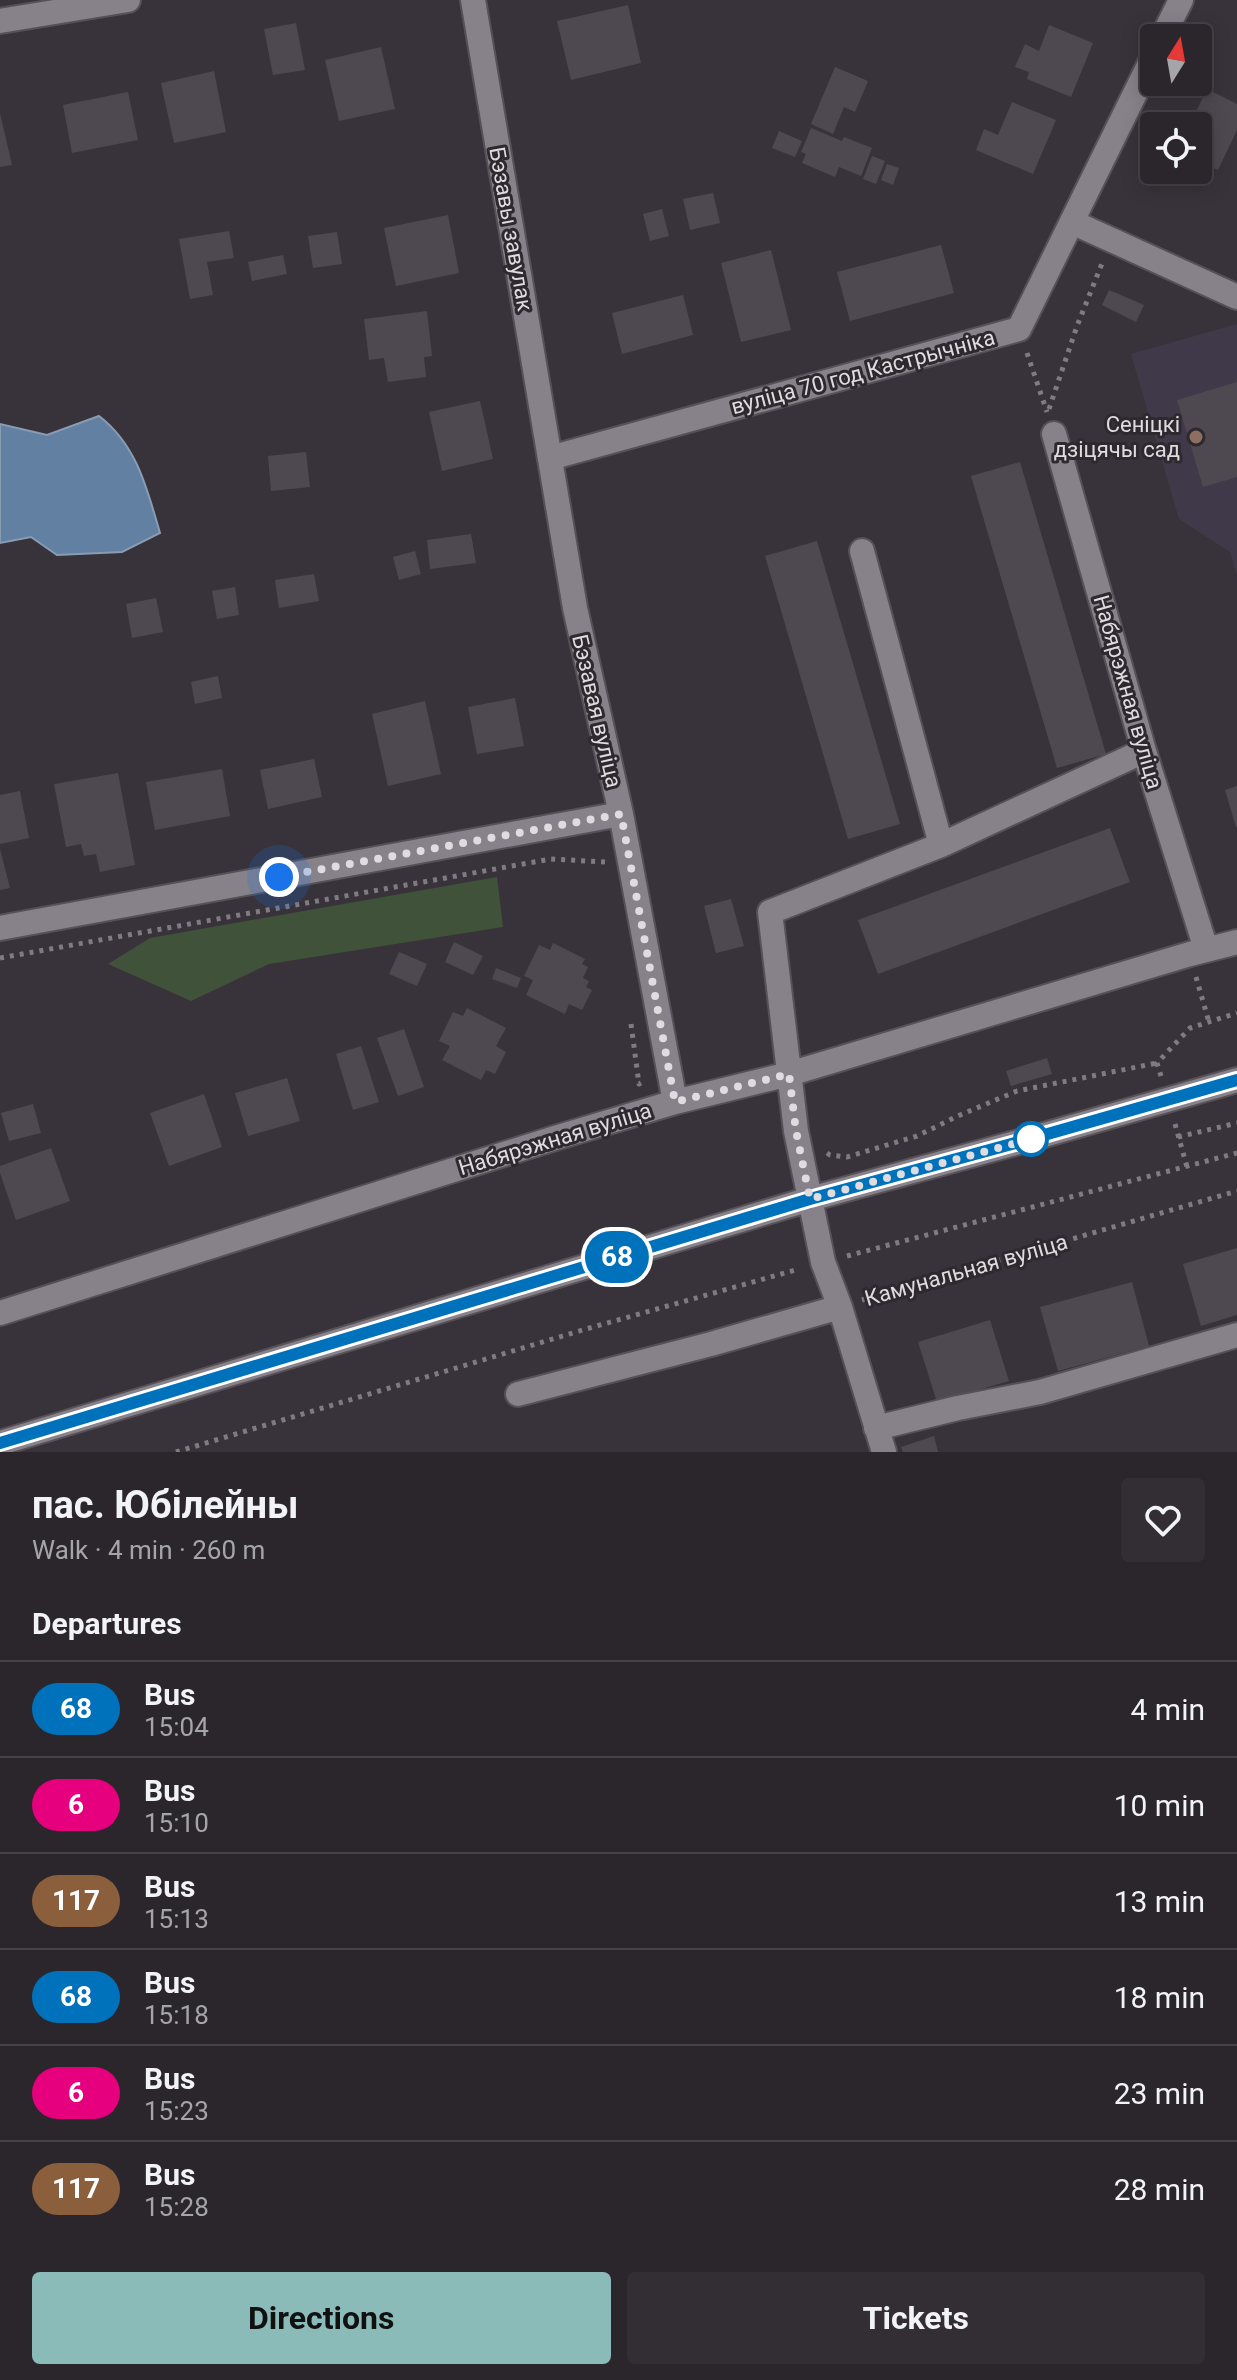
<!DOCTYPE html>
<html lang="en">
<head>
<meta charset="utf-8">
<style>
	body { margin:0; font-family:Roboto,sans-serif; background:#322e34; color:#f1f3f6; height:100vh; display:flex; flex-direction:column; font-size:30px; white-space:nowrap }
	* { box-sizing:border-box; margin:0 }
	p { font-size:26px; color:#a5a5a9 }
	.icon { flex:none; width:44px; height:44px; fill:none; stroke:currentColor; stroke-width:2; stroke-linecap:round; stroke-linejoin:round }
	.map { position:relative; height:1452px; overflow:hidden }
	.panel { display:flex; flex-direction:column; background:#2a262c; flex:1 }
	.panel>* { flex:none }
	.badge { padding:0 16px; border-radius:26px; font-size:28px; line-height:52px }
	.needle { width:52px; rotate:11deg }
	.controls { position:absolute; left:1140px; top:24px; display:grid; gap:16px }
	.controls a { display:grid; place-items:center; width:72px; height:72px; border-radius:8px; background:#2a262c; box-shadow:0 4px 20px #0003,0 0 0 2px #464348; font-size:40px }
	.you { position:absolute; width:40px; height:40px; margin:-20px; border:6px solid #fff; border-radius:50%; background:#1a73e8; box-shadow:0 0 0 12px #1a73e833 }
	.map>.badge { position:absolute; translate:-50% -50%; box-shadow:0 0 0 4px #fff }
	h2 { padding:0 32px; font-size:30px; line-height:72px }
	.round { display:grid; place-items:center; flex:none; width:84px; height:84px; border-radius:8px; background:#322e34 }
	.head { display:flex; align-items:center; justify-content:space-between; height:136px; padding:0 32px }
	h1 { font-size:38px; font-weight:700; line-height:60px }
	.action { display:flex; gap:16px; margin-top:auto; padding:16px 32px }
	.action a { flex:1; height:92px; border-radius:8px; background:#8bbbb9; color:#111; font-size:32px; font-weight:700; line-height:92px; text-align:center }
	.action a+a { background:#322e34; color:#f1f3f6 }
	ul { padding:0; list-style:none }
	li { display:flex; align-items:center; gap:24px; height:96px; padding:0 32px; border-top:2px solid #464348 }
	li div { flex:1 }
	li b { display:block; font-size:30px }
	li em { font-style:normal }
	li .badge { min-width:88px; font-weight:700; text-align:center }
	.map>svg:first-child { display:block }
</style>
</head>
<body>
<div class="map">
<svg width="1237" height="1452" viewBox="0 0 1237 1452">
	<rect width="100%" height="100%" fill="#38333a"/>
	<path fill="#40394a" d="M1237 324V575L1230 552 1179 519 1131 354Z"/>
	<path fill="#41523a" d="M497 877 503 927 269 964 191 1001 108 964 150 938Z"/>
	<path fill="#6280a1" stroke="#889cb4" stroke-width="2" d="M99 416C137 445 147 489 160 533L122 552 57 555 31 537 0 543V424L47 435Z"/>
	<path fill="#4e4950" d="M628 5 641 63 571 80 557 21Z
		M296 23 305 70 273 75 264 29Z
		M1049 25 1093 43 1071 97 1027 79 1029 72 1015 67 1025 44 1039 51Z
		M381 47 395 109 339 121 325 60Z
		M835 67 868 81 855 112 844 107 833 134 811 124Z
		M214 71 226 132 174 143 161 83Z
		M1207 89 1237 104V130L1218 170 1198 161V126H1189Z
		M128 92 138 140 72 153 63 105Z
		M1012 102 1056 120 1033 174 976 150 984 129 998 135Z
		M0 113 12 165 0 167Z
		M811 128 842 141 844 137 872 148 861 176 839 167 835 177 802 163 806 154 801 152Z
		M779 131 802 141 795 157 772 148Z
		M872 156 885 161 876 184 863 179Z
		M887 164 899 168 893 185 881 180Z
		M713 193 720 223 690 230 683 199Z
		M662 209 669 236 650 241 643 214Z
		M448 215 459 273 396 286 384 228Z
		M229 231 234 258 207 262 213 295 190 299 179 239Z
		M337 232 342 264 313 268 308 236Z
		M941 245 954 293 850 321 837 272Z
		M771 250 791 330 741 342 721 263Z
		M283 255 287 274 252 281 248 262Z
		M1109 290 1144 305 1136 322 1102 305Z
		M683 295 693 335 622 354 612 313Z
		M427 311 432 356 424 357 426 377 388 382 384 358 369 360 364 319Z
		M1237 382V477L1203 487 1177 400Z
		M480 401 493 459 442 471 429 412Z
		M306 452 310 487 271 491 268 456Z
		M1020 462 1106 754 1057 768 971 476Z
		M471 534 476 563 430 569 427 540Z
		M817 541 900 824 848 839 765 556Z
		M415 551 421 574 399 580 393 557Z
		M314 574 319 601 279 608 275 580Z
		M235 587 239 615 217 619 212 591Z
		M156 598 163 632 132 638 126 604Z
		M218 676 222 698 195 704 191 682Z
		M515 698 524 746 477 754 468 707Z
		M425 701 441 774 388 786 372 714Z
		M314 759 322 797 268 809 260 770Z
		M222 769 230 816 155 830 146 782Z
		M118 773 135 865 100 872 96 854 84 856 81 844 66 847 54 784Z
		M1237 786V827H1236L1225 790Z
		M20 791 29 838 0 844V795Z
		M1110 828 1130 882 878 974 858 920Z
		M0 849 10 888 0 890Z
		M731 899 744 946 716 953 704 906Z
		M454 942 483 956 473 975 445 962Z
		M553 943 585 959 582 964 588 967 583 978 589 981 586 987 592 990 582 1010 569 1004 565 1014 526 995 533 980 524 976 539 945 550 950Z
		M399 952 427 964 417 986 389 974Z
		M496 968 521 978 517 988 492 979Z
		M467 1008 506 1028 496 1046 506 1052 495 1074 486 1070 481 1080 442 1060 450 1046 439 1041 453 1012 463 1016Z
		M404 1029 424 1087 398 1096 377 1038Z
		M361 1046 379 1102 353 1110 336 1054Z
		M1047 1058 1052 1074 1011 1086 1006 1071Z
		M287 1078 300 1121 248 1136 235 1093Z
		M204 1094 222 1147 169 1166 150 1113Z
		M33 1104 41 1133 9 1141 1 1113Z
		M51 1148 70 1201 16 1220 0 1173V1166Z
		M1237 1248V1315L1201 1326 1183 1264Z
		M1132 1282 1149 1346 1058 1371 1040 1307Z
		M990 1320 1009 1381 937 1402 918 1342Z
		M934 1436 938 1452H903L901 1447Z"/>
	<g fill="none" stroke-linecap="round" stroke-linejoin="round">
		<defs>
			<path id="minor" d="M473 0 575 608 621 814 675 1102
				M0 21 128 0
				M1162 38 1181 0
				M1072 222 1237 297
				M1054 434 1144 751 1206 949
				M550 458 1019 329 1154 55
				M862 551 941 845
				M0 928 621 814
				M0 1313 555 1138 675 1102 789 1074 1190 954 1237 942
				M518 1394 711 1344 840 1307
				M876 1428 958 1408 1040 1392 1237 1335
				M0 1443 810 1199 1030 1139 1237 1080
				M884 1452 840 1307 823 1262 796 1131 770 912 941 845 1144 751"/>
		</defs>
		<use href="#minor" stroke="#555156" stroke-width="28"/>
		<path stroke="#7f7b80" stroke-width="5" stroke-dasharray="4 6" stroke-linecap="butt" d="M1027 353 1047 412
			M1049 409 1077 326 1103 261
			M0 958 551 859 605 862
			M1196 977 1209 1022
			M631 1024 639 1084 641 1083
			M1161 1076 1157 1063 1190 1028 1237 1013
			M1175 1124 1187 1167
			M1178 1137 1237 1123
			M827 1153 830 1155 847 1157 917 1136 960 1115 1017 1091 1157 1063
			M847 1256 1237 1153
			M862 1300 1237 1191
			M176 1452 586 1329 799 1269"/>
		<use href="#minor" stroke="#878189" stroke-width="24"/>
	</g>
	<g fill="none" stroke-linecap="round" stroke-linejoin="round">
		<defs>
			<path id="line" d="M0 1443 810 1199 1030 1139 1237 1080"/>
		</defs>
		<use href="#line" stroke="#fff" stroke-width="18"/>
		<use href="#line" stroke="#0072bc" stroke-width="12"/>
		<path stroke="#dfdce0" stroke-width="8" stroke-dasharray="0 14.4" d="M279 877 621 814 675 1102 789 1074 796 1131 810 1199 1031 1139"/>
	</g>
	<circle fill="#8d6e63" stroke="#2e292f" stroke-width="3" cx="1196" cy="437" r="8"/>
	<circle fill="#fff" stroke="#0072bc" stroke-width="4" cx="1031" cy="1139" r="16"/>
	<g text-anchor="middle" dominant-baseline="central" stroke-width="6" stroke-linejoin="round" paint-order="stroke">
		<g font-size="22" fill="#dfdce0" stroke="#2e292f">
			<text transform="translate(511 229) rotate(80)">Бэзавы завулак</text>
			<text transform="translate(863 372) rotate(-15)">вуліца 70 год Кастрычніка</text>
			<text transform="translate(1128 692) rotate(74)">Набярэжная вуліца</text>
			<text transform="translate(597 711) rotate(77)">Бэзавая вуліца</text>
			<text transform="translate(555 1139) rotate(-17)">Набярэжная вуліца</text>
			<text transform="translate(966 1270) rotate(-16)">Камунальная вуліца</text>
		</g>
		<g font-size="22" fill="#dfdce0" stroke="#2e292f" text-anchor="end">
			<text x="1180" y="424">Сеніцкі<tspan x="1180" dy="25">дзіцячы сад</tspan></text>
		</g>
	</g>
</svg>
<div class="controls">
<a><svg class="needle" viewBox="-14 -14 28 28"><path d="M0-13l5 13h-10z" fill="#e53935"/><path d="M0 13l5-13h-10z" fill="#a5a5a9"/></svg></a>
<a><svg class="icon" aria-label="locate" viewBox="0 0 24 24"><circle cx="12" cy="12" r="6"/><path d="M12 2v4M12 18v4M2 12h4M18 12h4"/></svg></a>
</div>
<div class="you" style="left:279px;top:877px"></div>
<b class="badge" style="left:617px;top:1257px;background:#0072bc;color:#fff">68</b>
</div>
<section class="panel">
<div class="head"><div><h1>пас. Юбілейны</h1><p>Walk · 4 min · 260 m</p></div><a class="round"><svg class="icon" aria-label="heart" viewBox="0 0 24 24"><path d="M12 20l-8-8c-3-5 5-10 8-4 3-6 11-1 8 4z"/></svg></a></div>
<h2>Departures</h2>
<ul>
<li><span class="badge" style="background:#0072bc;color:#fff">68</span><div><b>Bus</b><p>15:04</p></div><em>4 min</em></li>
<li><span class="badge" style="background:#e6007e;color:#fff">6</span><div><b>Bus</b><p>15:10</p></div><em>10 min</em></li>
<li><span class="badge" style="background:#8b5e3c;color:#fff">117</span><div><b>Bus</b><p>15:13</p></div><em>13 min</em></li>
<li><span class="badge" style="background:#0072bc;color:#fff">68</span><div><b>Bus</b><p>15:18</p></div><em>18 min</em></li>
<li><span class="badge" style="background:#e6007e;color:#fff">6</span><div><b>Bus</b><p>15:23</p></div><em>23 min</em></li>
<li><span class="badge" style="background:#8b5e3c;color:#fff">117</span><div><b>Bus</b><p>15:28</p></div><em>28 min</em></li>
</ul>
<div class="action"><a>Directions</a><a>Tickets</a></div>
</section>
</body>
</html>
